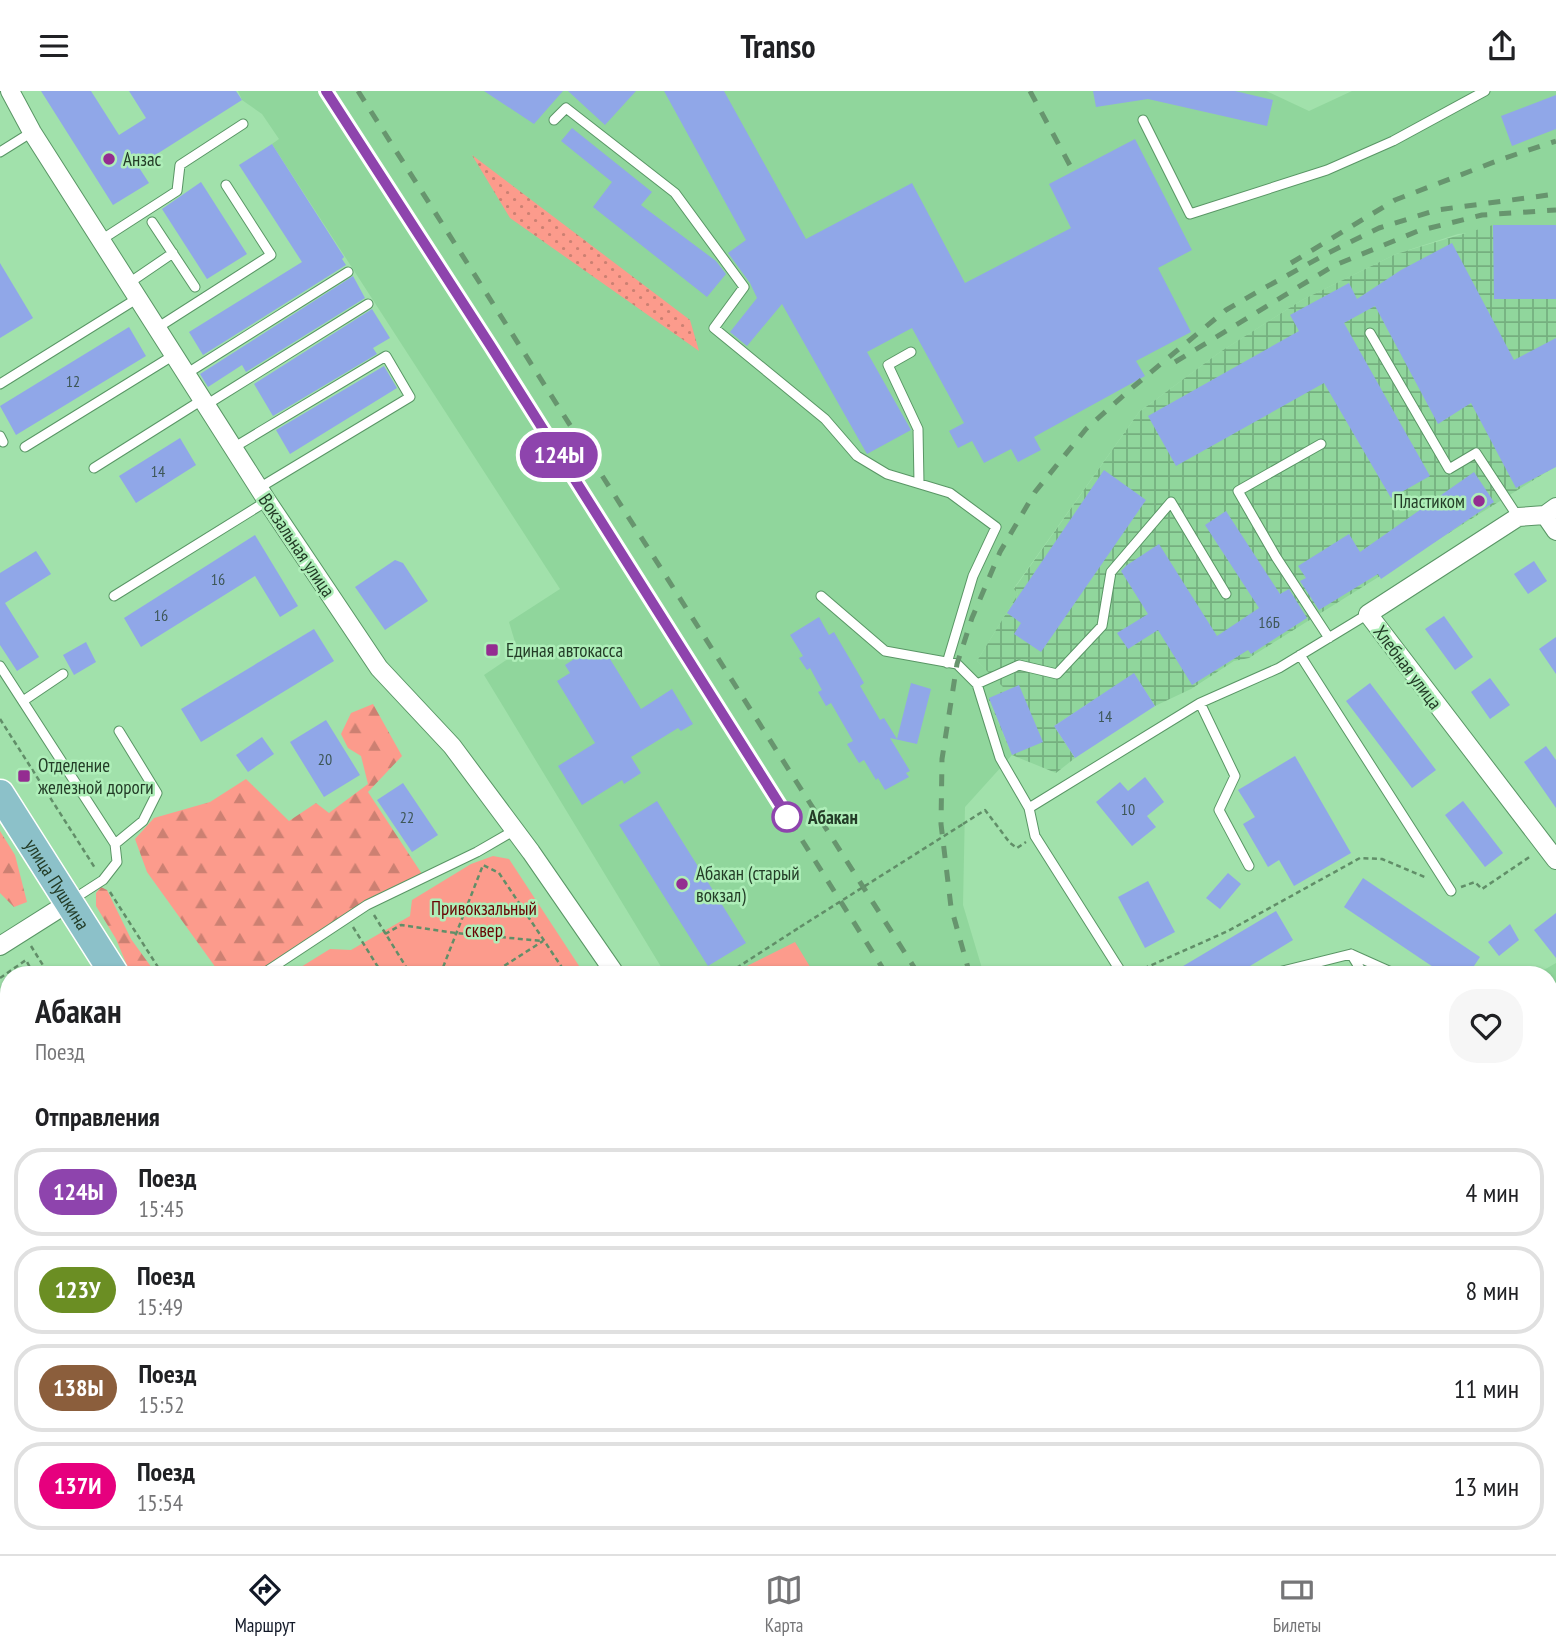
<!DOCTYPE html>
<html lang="ru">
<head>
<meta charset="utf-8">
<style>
	body { margin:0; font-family:"PT Sans Narrow",sans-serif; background:#f6f6f6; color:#202124; height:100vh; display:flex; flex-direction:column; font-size:26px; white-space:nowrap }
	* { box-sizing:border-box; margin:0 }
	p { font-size:23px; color:#757577 }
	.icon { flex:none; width:38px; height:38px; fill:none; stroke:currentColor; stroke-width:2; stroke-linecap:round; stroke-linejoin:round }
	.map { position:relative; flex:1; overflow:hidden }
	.sheet { position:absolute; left:0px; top:875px; width:1558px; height:588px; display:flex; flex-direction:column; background:#fff; border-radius:28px 28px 0 0; box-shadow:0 2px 5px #0004 }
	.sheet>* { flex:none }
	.badge { padding:0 14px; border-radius:23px; font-size:24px; line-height:46px }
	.map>.badge { position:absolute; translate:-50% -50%; box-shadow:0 0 0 4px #fff }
	h2 { padding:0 35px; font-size:26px; line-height:63px }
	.round { display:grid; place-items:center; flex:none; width:74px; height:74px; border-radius:28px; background:#f6f6f6 }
	.headline { display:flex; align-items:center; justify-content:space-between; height:119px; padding:0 35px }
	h1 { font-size:33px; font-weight:700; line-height:52px }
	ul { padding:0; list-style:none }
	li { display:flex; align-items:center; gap:21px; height:88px; margin:0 14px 10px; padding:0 21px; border:4px solid #e0e0e0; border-radius:28px }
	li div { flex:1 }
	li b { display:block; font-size:26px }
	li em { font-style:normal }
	li .badge { min-width:77px; font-weight:700; text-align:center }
	header { display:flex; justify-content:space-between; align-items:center; height:91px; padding:0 35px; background:#fff; font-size:32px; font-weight:700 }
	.menu { display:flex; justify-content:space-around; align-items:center; height:98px; border-top:2px solid #e0e0e0; background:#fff; font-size:19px; color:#757577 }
	.menu a { display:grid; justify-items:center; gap:4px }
	.menu .on { color:#111827 }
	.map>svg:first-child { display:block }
</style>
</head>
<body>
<header><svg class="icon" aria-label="menu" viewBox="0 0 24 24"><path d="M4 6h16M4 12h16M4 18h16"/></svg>Transo<svg class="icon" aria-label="share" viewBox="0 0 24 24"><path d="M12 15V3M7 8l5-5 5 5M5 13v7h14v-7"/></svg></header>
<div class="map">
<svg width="1556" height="1463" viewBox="0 0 1556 1463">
	<defs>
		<pattern id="industrial-grid" width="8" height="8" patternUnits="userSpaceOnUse" patternTransform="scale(1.75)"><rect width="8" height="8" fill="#90d69c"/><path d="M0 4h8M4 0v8" fill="none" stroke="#75af7f"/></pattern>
		<pattern id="grass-dots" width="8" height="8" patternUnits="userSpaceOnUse" patternTransform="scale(1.75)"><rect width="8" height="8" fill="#fc9b8c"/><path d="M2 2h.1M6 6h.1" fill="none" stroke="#cc8072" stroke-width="1.8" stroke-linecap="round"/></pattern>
		<pattern id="forest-firs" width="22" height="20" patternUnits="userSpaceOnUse" patternTransform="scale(1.75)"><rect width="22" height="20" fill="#fc9b8c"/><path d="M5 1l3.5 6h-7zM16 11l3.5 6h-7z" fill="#cc8072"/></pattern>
	</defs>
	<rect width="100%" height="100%" fill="#a1e1ab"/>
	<path fill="#90d69c" d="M238 0H1266L1309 20 1352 0H1556V134L1458 143 1396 163 1302 209 1220 261 1139 321 1014 497 1018 503 977 570 1007 599 988 608 1012 664 965 716 963 814 984 884H666L484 584 518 561 509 531 560 498 272 53 279 48 262 23 242 9Z
		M1556 872V1134L1549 1136V884H1535Z
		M9 1031V1285L0 1291V1037Z
		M988 1454H1315L1320 1463H992Z"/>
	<path fill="url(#industrial-grid)" d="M1493 134H1556V375L1249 567 1234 570 1191 598 1155 615 1134 583 1054 635 1075 667 1056 682 1012 664 988 607 1006 599 977 570 1018 503 1014 498 1139 321 1220 261 1302 209 1396 163Z
		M1556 1302V1463H1320L1315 1454H1549V1307Z
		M9 1305V1454H224L230 1463H0V1310Z"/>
	<path fill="url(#grass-dots)" d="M472 64 690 229 699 260 510 127Z"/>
	<path fill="url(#forest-firs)" d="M373 613 402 665 368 701 422 783 256 884H221L147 781 135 748 154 727 210 711 246 688 289 730 316 712 329 722 368 693 361 665 348 657 341 643 351 622Z
		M0 740 15 764 27 811 14 816 0 802Z
		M101 796 107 799 131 848 157 884H131L116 848 96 815V802Z"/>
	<path fill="#fc9b8c" d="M493 765 509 768 585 884H288L330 858 351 859 410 825 412 809 471 773Z
		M795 851 815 884H731L737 880Z
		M1 955 9 967V1012L0 1017Z
		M0 1129C12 1148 13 1172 0 1190Z
		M245 1454H282L286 1459 281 1463H251Z"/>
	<path fill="#90a7e8" d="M41 0H91L119 44 146 27 129 0H236L242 9 138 75 149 92 113 114Z
		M484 0H563L534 33Z
		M568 0H636L605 34Z
		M664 0H724L806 148 912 92 965 192 1071 137 1049 93 1135 48 1192 159 1158 177 1191 241 1136 270 1145 285 1034 346 1041 359 1018 371 1011 358 984 372 972 350 958 357 949 340 964 332 912 237 867 261 911 339 867 363 782 213 747 255 730 241 757 207 750 192 728 162 746 149Z
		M1093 0H1235L1273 9 1267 35 1148 8 1096 16Z
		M1556 4V38L1512 55 1501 25Z
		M572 37 652 101 641 114 716 170 726 183 707 206 593 116 612 91 561 50Z
		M272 53 344 166 342 168 346 174 203 264 189 241 302 171 239 74Z
		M201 91 247 163 207 188 162 118Z
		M1493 134H1556V208H1494Z
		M1452 152 1514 269 1556 247V376L1516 397 1471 312 1438 333 1375 215 1344 232 1430 385 1391 407 1324 292 1176 375 1148 325 1299 240 1290 224 1349 192 1357 208 1401 179Z
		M0 172 33 227 0 247Z
		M353 185 365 207 246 281 242 274 208 296 200 283Z
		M372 218 390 247 373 257 377 263 273 325 254 293Z
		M129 236 146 265 16 344 0 315Z
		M384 275 397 297 290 363 276 339Z
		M180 347 196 374 136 412 119 385Z
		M1104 379 1146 409 1041 561 1014 543 1021 532 1007 522Z
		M1474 381 1494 411 1381 488 1378 483 1319 519 1300 490 1306 487 1298 475 1349 443 1360 461Z
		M1226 420 1280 503 1289 498 1307 527 1251 563 1248 559 1192 594 1158 539 1128 558 1117 542 1148 523 1121 480 1127 474 1159 453 1217 545 1259 517 1205 434Z
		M255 444 298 515 280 526 255 485 141 556 124 527Z
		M36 460 51 483 5 512 39 566 17 580 0 554V482Z
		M395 469 403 472 428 510 385 539 355 496Z
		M1534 470 1547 490 1528 503 1514 483Z
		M1444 525 1473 566 1455 579 1425 538Z
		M819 526 829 544 834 541 864 592 860 595 880 629 884 627 897 648 911 592 931 598 917 653 890 647 910 680 906 682 909 686 885 699 878 687 876 689 864 669 859 672 847 653 853 650 831 612 826 615 818 601 822 599 810 577 807 579 799 567 803 565 790 544Z
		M314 538 334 570 201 651 181 618Z
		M1556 546V583L1539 558Z
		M86 551 96 571 74 584 63 564Z
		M588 559 593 567 605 560 641 618 672 598 693 633 681 640 678 637 631 666 641 682 624 693 622 689 582 714 558 675 595 652 557 590 570 582 565 574Z
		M1134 582 1155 615 1075 667 1054 635Z
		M1490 587 1510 614 1490 628 1471 601Z
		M1370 592 1436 679 1412 697 1346 610Z
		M1019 594 1043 651 1012 664 989 607Z
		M326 629 360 684 324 706 290 651Z
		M262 646 274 663 248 681 236 664Z
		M1546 655 1556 669V717L1524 671Z
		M1295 665 1351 762 1294 795 1279 769 1268 776 1243 733 1255 726 1238 699Z
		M1145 686 1164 711 1147 725 1156 736 1132 755 1096 711 1120 691 1128 700Z
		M403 692 438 744 412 761 377 709Z
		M657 710 746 852 708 875 619 734Z
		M1463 710 1503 762 1485 776 1445 724Z
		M1228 782 1241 793 1220 818 1206 807Z
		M1363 787 1480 866 1468 884H1445L1344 816Z
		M1148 790 1175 841 1145 857 1118 806Z
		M1276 820 1293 849 1235 884H1168Z
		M1556 822V867L1534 839Z
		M1510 833 1519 849 1499 865 1488 851Z"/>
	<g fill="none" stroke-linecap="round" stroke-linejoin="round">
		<defs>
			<path id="lane" d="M554 29 566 17 675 102 744 196 714 237 825 328 857 365 887 383 950 402 996 436 973 485 947 572
				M1143 29 1190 123 1327 79 1393 50 1485 0
				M0 61 32 41
				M152 131 195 196
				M101 149 177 100 180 74 243 33
				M129 192 173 162
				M157 237 271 164 226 94
				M1370 242 1449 378 1476 362 1518 426
				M911 261 888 274 918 338 919 392
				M186 283 348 181
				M0 293 138 207
				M206 314 368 213
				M0 345 3 351
				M1321 353 1238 400 1276 466 1329 547
				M25 356 174 264
				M233 357 386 265 410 306 259 397
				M94 377 202 309
				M114 505 267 410
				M821 505 885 560 957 573 977 593
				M1300 564 1451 800
				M0 575 115 753
				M23 610 63 583
				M1200 612 1235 685 1219 719 1249 775
				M1029 717 1000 667 977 593 1019 574 1057 583 1102 535 1111 481 1171 411 1226 503
				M72 809 103 789 117 771 115 753 143 730 157 702 119 640
				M1351 863 1364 884
				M261 884 367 814 477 761 515 739
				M1123 884 1035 745 1029 717 1200 612 1279 577 1368 523
				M1267 884 1351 863 1398 884
				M1556 1124 1550 1129 1556 1140
				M1549 1249 1556 1244
				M1549 1322 1556 1317
				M311 1454 317 1463
				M748 1454 753 1463
				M848 1454 854 1463
				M1037 1454 1041 1463
				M1363 1454 1366 1463
				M1453 1454 1458 1463
				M45 1463 49 1460 51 1463
				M420 1463 434 1454
				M658 1463 663 1454"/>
			<path id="street" d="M10 0 32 41 267 410 379 577 452 655 531 761 616 884
				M1556 416 1545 424 1518 426 1368 523 1556 769
				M1545 424 1556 440
				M0 855 68 812
				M954 1454 959 1463"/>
			<g id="primary">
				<path id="s1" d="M0 703 115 884"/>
				<path d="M475 1454 480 1463"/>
			</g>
		</defs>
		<use href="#lane" stroke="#599665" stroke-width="11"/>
		<use href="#street" stroke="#599665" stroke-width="20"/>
		<use href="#primary" stroke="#fff" stroke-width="31"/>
		<path stroke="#618e68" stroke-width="2.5" stroke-dasharray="5 3.5" stroke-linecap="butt" d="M0 628 95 777
			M963 733 985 719 1010 752 1017 757 1026 751
			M1461 796 1475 791 1482 798 1531 765
			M110 801 163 884
			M374 824 411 884
			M353 836 383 884
			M385 843 401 834 456 842 543 850
			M31 855 49 884
			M1136 881 1228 840 1360 767 1382 768 1427 787
			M440 884 483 774 499 782 567 884
			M490 884 543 850
			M556 884 563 879
			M721 884 738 876 800 836
			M0 887 26 869 34 884
			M0 1070 9 1065
			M0 1120 9 1133
			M0 1127 9 1142
			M0 1266 9 1263
			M381 1454 386 1463
			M527 1454 533 1463"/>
		<use href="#lane" stroke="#fff" stroke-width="9"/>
		<use href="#street" stroke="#fff" stroke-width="18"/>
		<use href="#primary" stroke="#8cc1c9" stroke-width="28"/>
		<path stroke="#67956e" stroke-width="5" stroke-dasharray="12 12" stroke-linecap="butt" d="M326 0 490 254 887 884
			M358 0 919 884
			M1030 0 1073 80
			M1291 172 1395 109 1502 68 1556 50
			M1175 271 1333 175 1418 140 1482 124 1556 119
			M970 884 951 816 941 733 942 668 957 573 972 527 1000 461 1035 401 1086 338 1133 296 1226 219 1257 201 1328 162 1379 137 1437 119 1556 103
			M1193 1454 1199 1463
			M1230 1454 1236 1463
			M1247 1454 1253 1463
			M1280 1454 1285 1463
			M1481 1454 1489 1463"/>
		<path stroke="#618e68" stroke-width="2.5" stroke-dasharray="5 3.5" stroke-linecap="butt" d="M800 836 963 733"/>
	</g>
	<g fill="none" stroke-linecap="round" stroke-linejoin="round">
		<defs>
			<path id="line" d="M326 0 490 254 790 730"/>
		</defs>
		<use href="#line" stroke="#fff" stroke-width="16"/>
		<use href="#line" stroke="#8e44ad" stroke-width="10"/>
	</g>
	<g fill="#942c91" stroke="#aeeeb8" stroke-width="2.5">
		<circle cx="109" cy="68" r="7"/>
		<circle cx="1479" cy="410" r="7"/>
		<rect x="485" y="552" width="14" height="14" rx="3.5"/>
		<rect x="17" y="678" width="14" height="14" rx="3.5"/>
		<circle cx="682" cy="793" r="7"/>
	</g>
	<circle fill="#fff" stroke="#8e44ad" stroke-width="3.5" cx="787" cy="726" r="14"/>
	<g text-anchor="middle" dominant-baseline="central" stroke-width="5" stroke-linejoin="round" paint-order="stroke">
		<g font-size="16" fill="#3e5757">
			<text x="73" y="290">12</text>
			<text x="158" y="380">14</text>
			<text x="218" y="488">16</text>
			<text x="161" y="524">16</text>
			<text x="1269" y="531">16Б</text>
			<text x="1105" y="625">14</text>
			<text x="325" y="668">20</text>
			<text x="1128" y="718">10</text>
			<text x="407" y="726">22</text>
		</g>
		<g font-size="19" fill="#233c27" stroke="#aeeeb8" text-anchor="start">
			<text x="123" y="68">Анзас</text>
			<text x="1465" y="410" text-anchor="end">Пластиком</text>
			<text x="506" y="559">Единая автокасса</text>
			<text x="38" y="674">Отделение<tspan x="38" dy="22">железной дороги</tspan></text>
			<text x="696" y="782">Абакан (старый<tspan x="696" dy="22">вокзал)</tspan></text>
		</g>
		<g font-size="19" fill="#233c27" stroke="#aeeeb8">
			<text transform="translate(297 454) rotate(56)">Вокзальная улица</text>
			<text transform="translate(1408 576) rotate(53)">Хлебная улица</text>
			<text stroke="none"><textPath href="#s1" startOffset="107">улица Пушкина</textPath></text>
		</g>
		<g font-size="19" font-weight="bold" fill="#233c27" stroke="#aeeeb8" text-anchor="start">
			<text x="808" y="726">Абакан</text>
		</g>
		<g font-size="19" fill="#670503" stroke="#aeeeb8">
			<text x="484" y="817">Привокзальный<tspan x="484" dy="22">сквер</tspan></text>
		</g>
	</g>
</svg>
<b class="badge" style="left:559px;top:364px;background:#8e44ad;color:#fff">124Ы</b>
<section class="sheet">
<div class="headline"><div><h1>Абакан</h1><p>Поезд</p></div><a class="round"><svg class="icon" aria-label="heart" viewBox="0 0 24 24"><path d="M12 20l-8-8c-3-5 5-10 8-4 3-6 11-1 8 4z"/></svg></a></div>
<h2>Отправления</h2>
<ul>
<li><span class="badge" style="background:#8e44ad;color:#fff">124Ы</span><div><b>Поезд</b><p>15:45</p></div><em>4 мин</em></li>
<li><span class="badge" style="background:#6b8e23;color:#fff">123У</span><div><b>Поезд</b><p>15:49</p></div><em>8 мин</em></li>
<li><span class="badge" style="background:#8b5e3c;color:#fff">138Ы</span><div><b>Поезд</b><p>15:52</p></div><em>11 мин</em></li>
<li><span class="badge" style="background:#e6007e;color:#fff">137И</span><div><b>Поезд</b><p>15:54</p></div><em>13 мин</em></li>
</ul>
</section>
</div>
<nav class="menu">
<a class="on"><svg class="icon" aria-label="directions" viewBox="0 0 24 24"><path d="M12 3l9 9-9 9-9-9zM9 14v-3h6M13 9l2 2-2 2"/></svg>Маршрут</a>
<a><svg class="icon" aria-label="map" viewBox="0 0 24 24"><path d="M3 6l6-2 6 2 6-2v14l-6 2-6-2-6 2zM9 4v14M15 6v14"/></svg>Карта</a>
<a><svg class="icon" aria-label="tickets" viewBox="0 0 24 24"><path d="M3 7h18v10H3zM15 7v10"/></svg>Билеты</a>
</nav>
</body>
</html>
